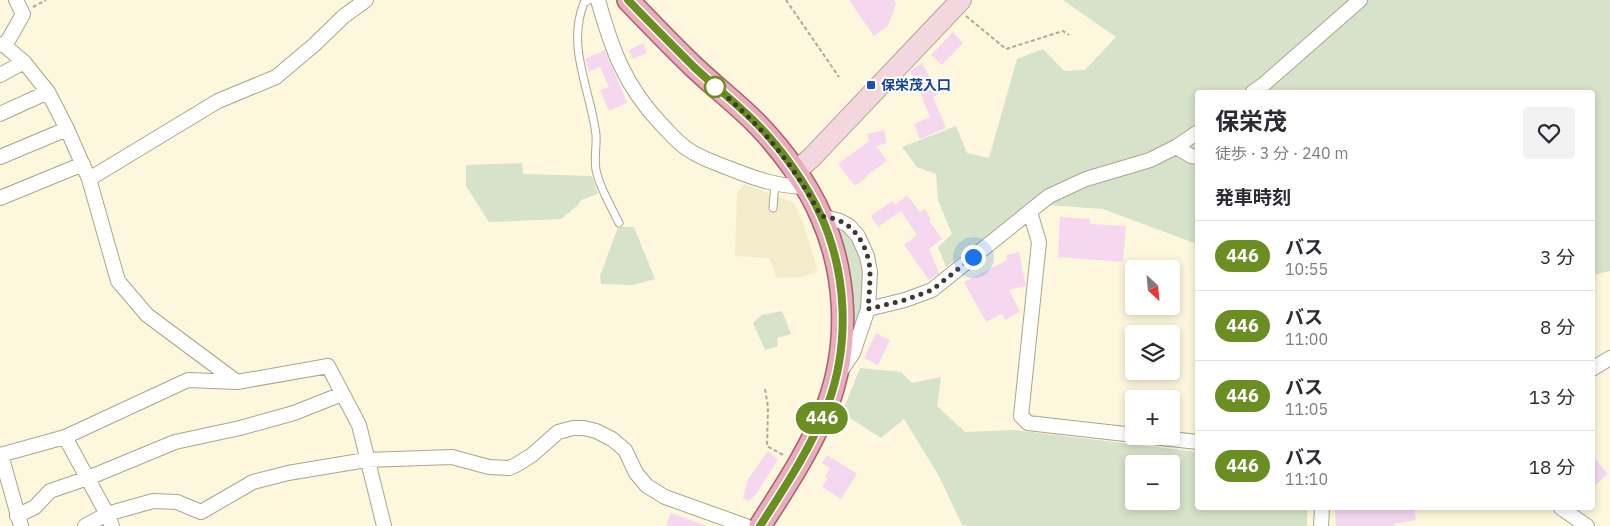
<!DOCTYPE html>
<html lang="ja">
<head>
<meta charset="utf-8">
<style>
	body { margin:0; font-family:"IBM Plex Sans","Noto Sans JP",sans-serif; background:#f2f2f3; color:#2b2b33; height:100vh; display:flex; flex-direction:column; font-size:19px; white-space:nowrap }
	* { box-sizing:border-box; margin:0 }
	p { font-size:16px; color:#7c7c81 }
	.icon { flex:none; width:28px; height:28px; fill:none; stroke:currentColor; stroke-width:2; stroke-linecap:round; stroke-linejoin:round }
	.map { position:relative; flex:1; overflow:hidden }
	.sheet { position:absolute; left:1195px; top:90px; width:400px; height:420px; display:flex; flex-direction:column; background:#fff; border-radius:5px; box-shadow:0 2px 8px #0003 }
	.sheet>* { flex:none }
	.badge { padding:0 10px; border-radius:16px; font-size:18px; line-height:32px }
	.needle { width:32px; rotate:154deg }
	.fabs { position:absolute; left:1125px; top:260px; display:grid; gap:10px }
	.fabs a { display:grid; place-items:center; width:55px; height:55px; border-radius:5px; background:#fff; box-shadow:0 2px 8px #0003; font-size:25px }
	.you { position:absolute; width:25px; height:25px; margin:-12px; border:4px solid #fff; border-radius:50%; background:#1a73e8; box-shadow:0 0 0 8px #1a73e833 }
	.map>.badge { position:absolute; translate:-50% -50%; box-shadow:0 0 0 2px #fff }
	h2 { padding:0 20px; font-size:19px; line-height:45px }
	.round { display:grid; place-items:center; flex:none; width:52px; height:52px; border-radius:5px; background:#f2f2f3 }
	.summary { display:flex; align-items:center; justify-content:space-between; height:85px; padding:0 20px }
	h1 { font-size:24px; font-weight:700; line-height:38px }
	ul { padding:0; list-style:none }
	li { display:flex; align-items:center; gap:15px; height:70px; padding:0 20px; border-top:1px solid #e1e1e2 }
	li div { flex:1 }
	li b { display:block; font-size:19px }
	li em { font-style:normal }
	li .badge { min-width:55px; font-weight:700; text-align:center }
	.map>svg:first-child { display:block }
</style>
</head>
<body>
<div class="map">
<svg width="1610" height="526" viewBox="0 0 1610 526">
	<rect width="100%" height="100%" fill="#fdf7dd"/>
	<path fill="#f3ebca" d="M744 184 794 203 803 223 817 267 814 273 802 277 777 278 769 258 735 256 737 193Z"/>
	<path fill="#d7e2ca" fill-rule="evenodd" d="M1063 0H1610V271L1593 275 1592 92H1198L1197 244 1103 209 1033 204 946 267 938 247 952 234 938 200 936 174 917 167 902 147 956 126 967 153 989 158 1017 59 1043 49 1064 71 1085 70 1116 37Z
		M522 163 523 174 592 176 598 194 581 200 578 205 561 219 489 222 466 186V165Z
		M618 227H634L655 279 633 285 601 284 600 276Z
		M845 230C852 239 859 249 862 261 867 283 862 314 853 335V295L848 264 839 233Z
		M782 311 791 334 777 338 778 346 765 350 753 323 762 315Z
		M860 368 901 372 912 383 941 377 937 406 965 432 1014 430 1197 452 1198 508H1307V526H969L962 525 939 476 904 419 881 438 842 413ZM1134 464H1171V501H1134Z"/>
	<path fill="#f5d8ef" d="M849 0H894L896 4 888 26 874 36Z
		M953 32 963 43 942 65 931 55Z
		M643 43 647 53 633 59 629 50Z
		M605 50 627 103 609 111 600 90 609 87 600 67 589 72 585 59Z
		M922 63 938 94 933 97 946 128 920 139 914 124 930 117 920 92 921 91 910 71Z
		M884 130 887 143 876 146 887 161 867 175 868 176 855 186 838 164 869 141 867 134Z
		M907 195 920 212 925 209 931 219 929 220 942 239 929 249 939 273 929 280 904 245 917 235 901 211 878 227 871 216 892 201 895 205Z
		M1060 217 1090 219V224L1126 226 1123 262 1058 257Z
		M1019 252 1026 286 1009 290 1020 312 1005 320 1002 314 986 322 964 282 1007 260 1006 255Z
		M876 333 890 340 878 365 864 358Z
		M768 451 778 460 756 494 749 501 743 498 748 479Z
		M827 455 857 474 841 499 822 487 827 479 825 477 830 468 822 463Z
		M1592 455 1608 474 1592 488Z
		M1335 508H1414L1416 520 1394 524V526H1336Z
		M671 513 705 525 704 526H666Z"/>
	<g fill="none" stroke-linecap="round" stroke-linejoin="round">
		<defs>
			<path id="lane" d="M589 0 584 3C566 47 591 91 596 135 597 147 593 162 597 174 601 190 612 208 619 223
				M773 208 775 183"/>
			<path id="street" d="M598 0C612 50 625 86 661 124 669 132 677 142 686 148 699 158 716 163 731 169 756 179 777 186 804 187
				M0 44 5 46 24 62 48 92 67 129 89 179 118 281 147 315 237 382
				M5 46 23 14 16 0
				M0 75 24 62
				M1253 92 1263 85 1360 0
				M0 114 48 92
				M1176 147 1191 156 1198 157
				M0 157 67 129
				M89 179 218 101 276 77 314 45 344 16 366 0
				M0 198 83 164
				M1030 212 1039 242 1021 416 1028 423 1134 435
				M821 216 840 221 849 226 858 236 867 256 870 272 868 309 853 353 840 372
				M868 309 905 300 932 290 1049 196 1086 179 1150 160 1176 147 1198 132
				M1592 369 1610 358
				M1144 436 1198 442
				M65 437 107 514 112 526
				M0 455 65 437 188 380 237 382 328 366 359 425 384 526
				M1 455 21 526
				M1561 508 1587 526
				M17 516 35 507 50 491 88 478 175 442 240 428 294 413 342 394
				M85 526 107 514 153 501 177 502 201 512 253 482 288 473 366 460 452 457 489 467 509 468 516 465 532 455 558 432 573 428H584L596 431 612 439 625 450 636 473 647 486 665 497 746 526
				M1321 526 1322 508"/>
			<path id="secondary" d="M795 172 812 157 961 0"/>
			<path id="primary" d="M628 0C650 23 672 46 694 67 715 87 739 105 759 126 782 150 808 185 821 216 847 274 850 344 828 404 811 448 785 487 760 526"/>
		</defs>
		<use href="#lane" stroke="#aba58d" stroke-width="9"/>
		<use href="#street" stroke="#aba58d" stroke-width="16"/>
		<use href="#secondary" stroke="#aba58d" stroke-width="22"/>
		<use href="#primary" stroke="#a4616e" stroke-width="24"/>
		<path stroke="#afaa97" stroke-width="2" stroke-dasharray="4 2.5" stroke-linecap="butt" d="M786 0 839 77
			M33 7 46 0
			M966 16 1006 49 1063 31 1069 35
			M765 389 768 407 767 446 785 456"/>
		<use href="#lane" stroke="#fff" stroke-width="7"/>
		<use href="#street" stroke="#fff" stroke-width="14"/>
		<use href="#secondary" stroke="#f4d6de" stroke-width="20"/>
		<use href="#primary" stroke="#eaadbc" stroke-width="21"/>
	</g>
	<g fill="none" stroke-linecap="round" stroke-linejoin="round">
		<defs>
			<path id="line" d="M628 0C650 23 672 45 694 67 715 87 739 105 759 126 782 150 807 184 821 216 847 274 850 344 828 404 811 448 785 487 760 526"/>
		</defs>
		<use href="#line" stroke="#fff" stroke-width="11"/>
		<use href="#line" stroke="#6b8e23" stroke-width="8"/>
		<path stroke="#3c392f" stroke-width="5" stroke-dasharray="0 9" d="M715 87C723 92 731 101 738 107 773 139 799 175 821 216 827 217 834 218 840 221 859 229 870 254 870 273 870 285 869 297 868 309L905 300 932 290 973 257"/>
	</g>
	<rect fill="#1a4fb4" stroke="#fff" stroke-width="2" x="866" y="80" width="10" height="10" rx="2.5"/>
	<circle fill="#fff" stroke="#6b8e23" stroke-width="2.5" cx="715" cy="87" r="10"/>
	<g text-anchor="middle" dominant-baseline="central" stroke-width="4" stroke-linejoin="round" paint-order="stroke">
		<g font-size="14" font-weight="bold" fill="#164399" stroke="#fff" text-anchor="start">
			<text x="881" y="85">保栄茂入口</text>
		</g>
	</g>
</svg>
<div class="fabs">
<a><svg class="needle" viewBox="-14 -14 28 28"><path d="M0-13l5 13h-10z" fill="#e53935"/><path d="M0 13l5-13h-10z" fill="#7c7c81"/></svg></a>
<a><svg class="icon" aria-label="layers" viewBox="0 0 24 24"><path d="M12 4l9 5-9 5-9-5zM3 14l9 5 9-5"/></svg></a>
<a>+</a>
<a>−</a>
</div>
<div class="you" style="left:973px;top:257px"></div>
<b class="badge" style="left:822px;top:418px;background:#6b8e23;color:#fff">446</b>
<section class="sheet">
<div class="summary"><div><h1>保栄茂</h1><p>徒歩 · 3 分 · 240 m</p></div><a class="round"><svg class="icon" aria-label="heart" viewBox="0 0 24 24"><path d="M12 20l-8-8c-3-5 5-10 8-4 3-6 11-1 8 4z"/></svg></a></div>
<h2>発車時刻</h2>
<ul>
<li><span class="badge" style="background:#6b8e23;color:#fff">446</span><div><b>バス</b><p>10:55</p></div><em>3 分</em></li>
<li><span class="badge" style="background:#6b8e23;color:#fff">446</span><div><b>バス</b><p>11:00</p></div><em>8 分</em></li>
<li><span class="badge" style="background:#6b8e23;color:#fff">446</span><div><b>バス</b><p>11:05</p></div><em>13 分</em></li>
<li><span class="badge" style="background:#6b8e23;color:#fff">446</span><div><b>バス</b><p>11:10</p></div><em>18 分</em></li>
</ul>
</section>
</div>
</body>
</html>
